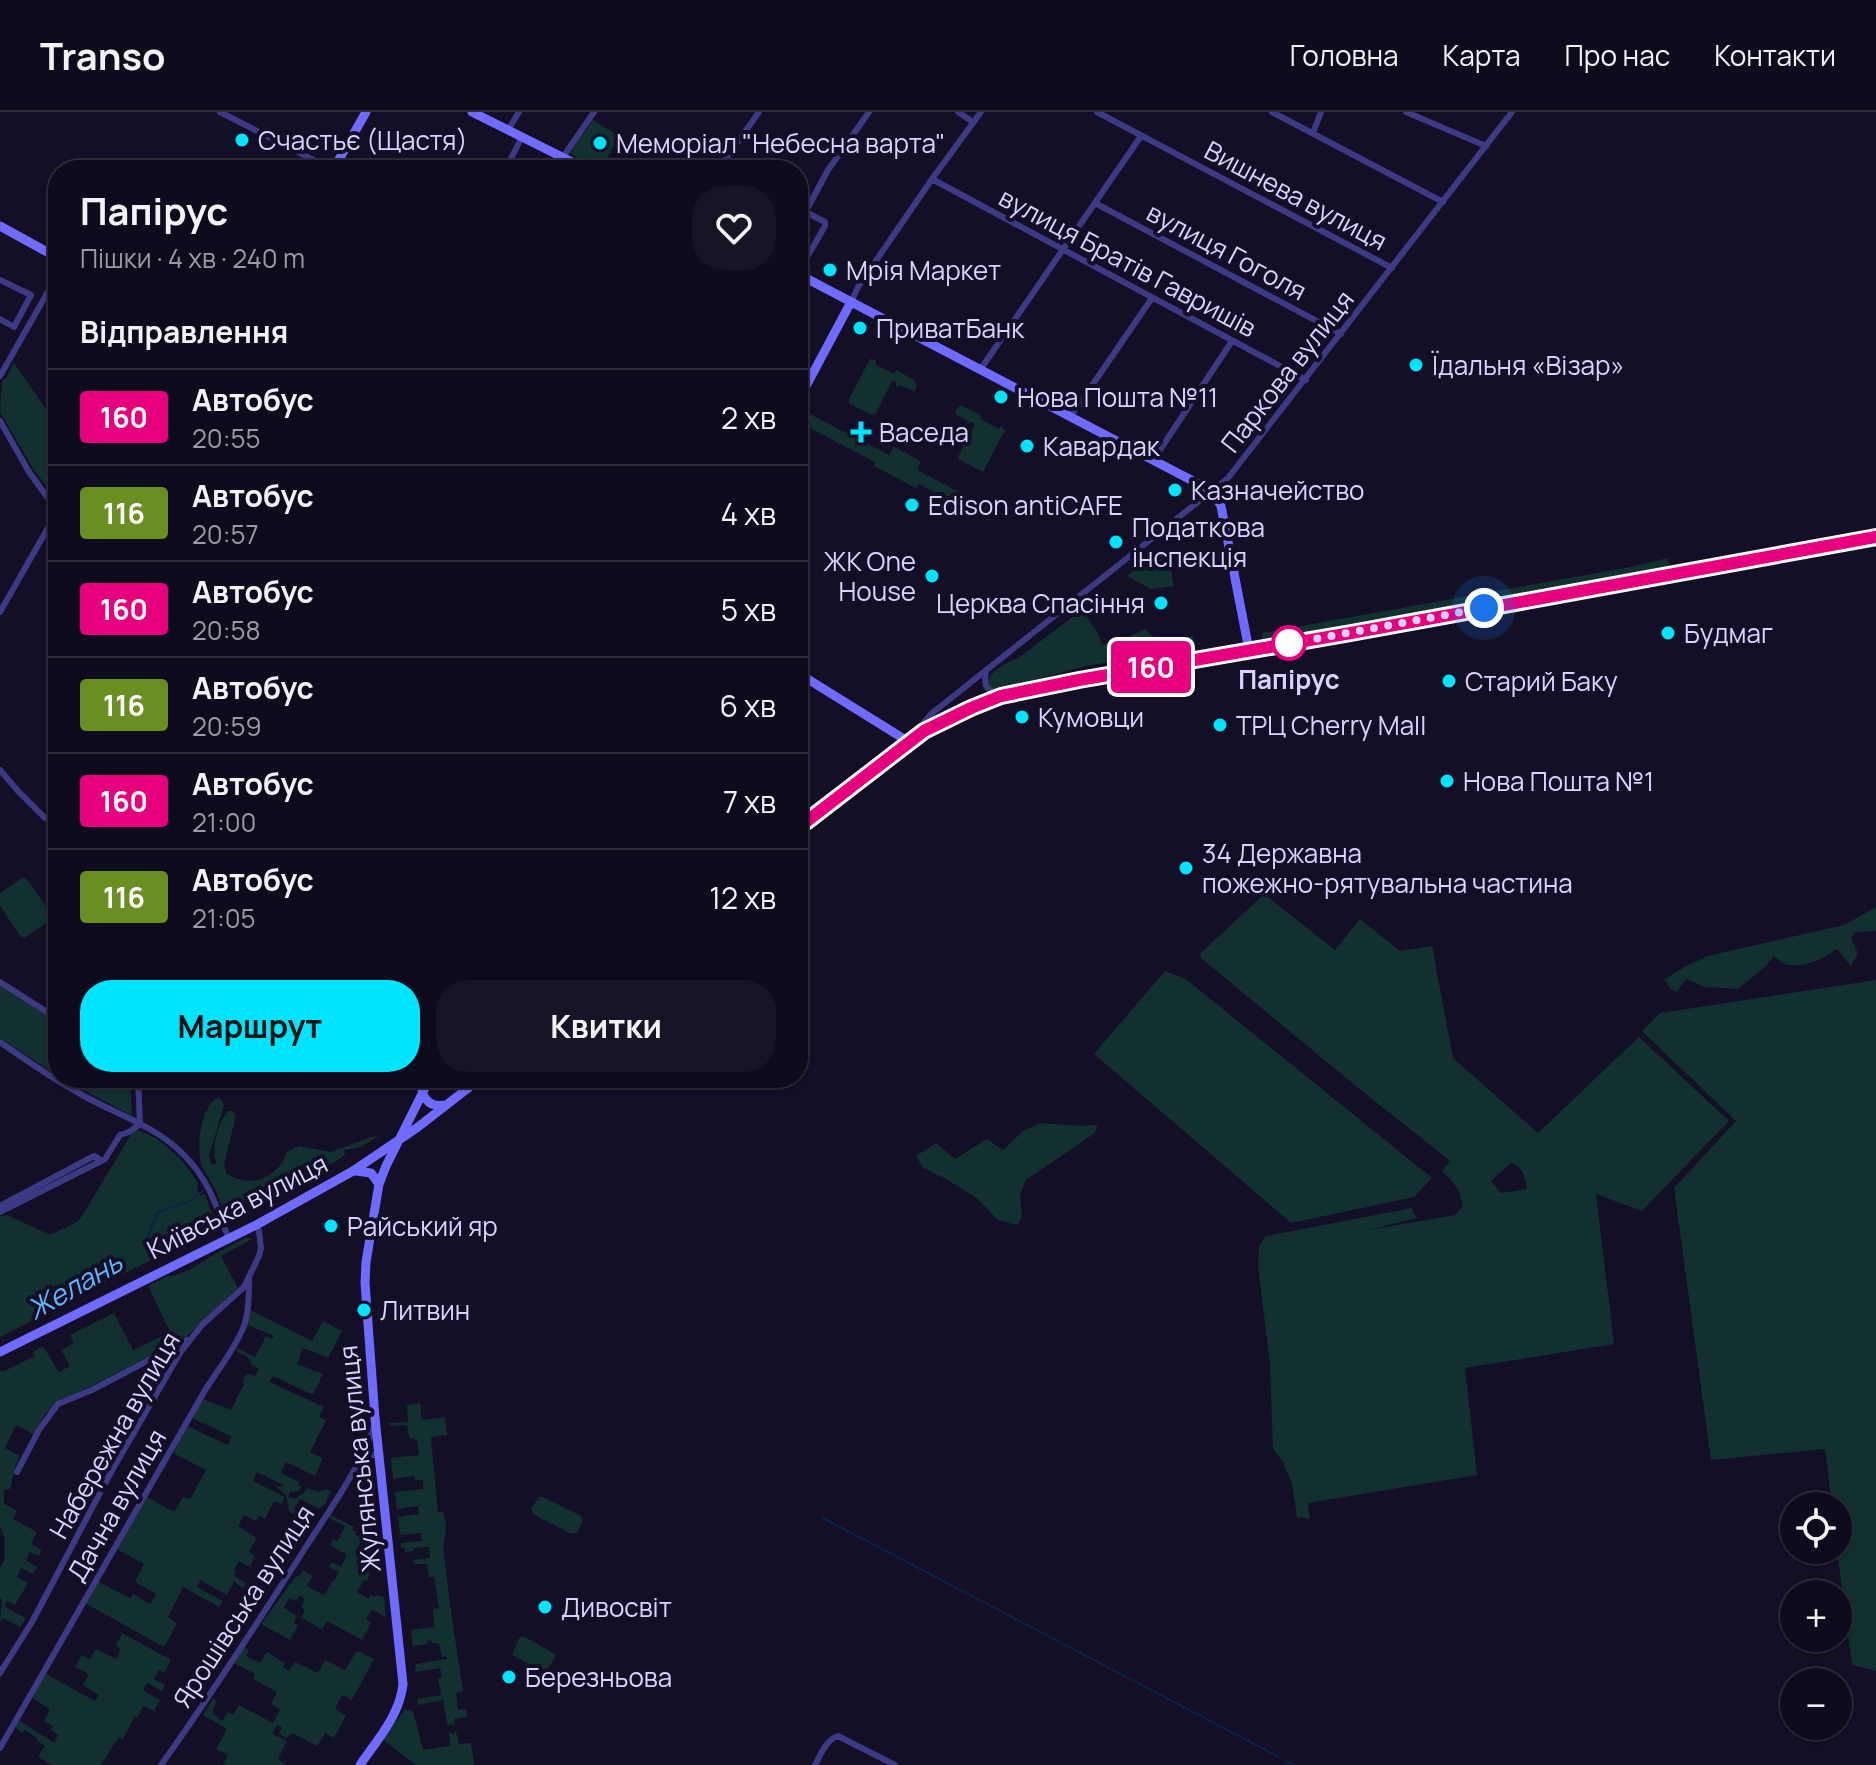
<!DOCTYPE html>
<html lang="uk">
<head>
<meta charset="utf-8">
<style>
	body { margin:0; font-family:Manrope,sans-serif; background:#171425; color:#f1f3f6; height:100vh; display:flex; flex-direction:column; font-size:30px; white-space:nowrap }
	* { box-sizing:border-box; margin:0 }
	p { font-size:26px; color:#9b9ba3 }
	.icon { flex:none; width:44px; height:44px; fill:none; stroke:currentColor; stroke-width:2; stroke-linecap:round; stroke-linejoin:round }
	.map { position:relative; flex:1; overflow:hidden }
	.drawer { position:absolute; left:48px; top:48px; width:760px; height:928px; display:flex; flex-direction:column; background:#0e0b1c; border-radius:32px; box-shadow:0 2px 6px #0004,0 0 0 2px #2e2b3b }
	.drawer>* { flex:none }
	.badge { padding:0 16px; border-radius:6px; font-size:28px; line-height:52px }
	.fabs { position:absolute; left:1780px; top:1380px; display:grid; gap:16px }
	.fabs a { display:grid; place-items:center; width:72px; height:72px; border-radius:50%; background:#0e0b1c; box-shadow:0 2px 6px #0004,0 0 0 2px #2e2b3b; font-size:40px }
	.you { position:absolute; width:40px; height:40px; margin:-20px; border:6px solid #fff; border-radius:50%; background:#1a73e8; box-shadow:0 0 0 12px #1a73e833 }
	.map>.badge { position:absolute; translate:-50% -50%; box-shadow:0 0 0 4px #fff }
	h2 { padding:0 32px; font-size:30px; line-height:72px }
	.round { display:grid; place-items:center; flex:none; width:84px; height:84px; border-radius:32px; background:#171425 }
	.overview { display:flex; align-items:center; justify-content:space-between; height:136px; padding:0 32px }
	h1 { font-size:38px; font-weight:700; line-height:60px }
	.cta { display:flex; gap:16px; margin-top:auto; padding:16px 32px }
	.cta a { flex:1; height:92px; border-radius:32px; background:#00e5ff; color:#111; font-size:32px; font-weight:700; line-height:92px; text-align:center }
	.cta a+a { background:#171425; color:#f1f3f6 }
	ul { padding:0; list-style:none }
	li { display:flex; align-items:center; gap:24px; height:96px; padding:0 32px; border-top:2px solid #2e2b3b }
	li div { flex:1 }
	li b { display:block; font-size:30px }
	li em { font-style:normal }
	li .badge { min-width:88px; font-weight:700; text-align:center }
	header { display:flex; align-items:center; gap:48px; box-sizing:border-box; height:112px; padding:0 40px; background:#0e0b1c; border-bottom:2px solid #2e2b3b }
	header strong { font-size:38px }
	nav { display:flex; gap:44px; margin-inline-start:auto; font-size:28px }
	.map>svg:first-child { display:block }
</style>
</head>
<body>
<header>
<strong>Transo</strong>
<nav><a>Головна</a><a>Карта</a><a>Про нас</a><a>Контакти</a></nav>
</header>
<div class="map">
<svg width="1876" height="1653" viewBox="0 0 1876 1653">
	<rect width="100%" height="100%" fill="#130f26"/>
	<path fill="#12302f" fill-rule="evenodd" d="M593 8 619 24 601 58 570 42 581 23H583Z
		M870 247 876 248 875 252 894 262 896 258 914 268 917 274 914 279 899 273 898 276 896 274V270L892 269 876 301 872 303 850 292 849 287Z
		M14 251 58 314V390L34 358 0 300 2 269 6 266Z
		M960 293 981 303 980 307 999 317 1001 314 1005 318 983 360 958 347V345L975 312 972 310 966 312 968 309 956 302 955 300Z
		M802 298 889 343 894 335 921 349 917 358 995 399 989 409 919 372 916 376 874 354 875 350 798 310Z
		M1162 435 1169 447 1174 474 1151 477 1127 464Z
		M1668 446 1669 454 1262 529V521L1630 455Z
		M1082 498 1096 518 1102 532 1116 531 1145 517 1158 530 1193 524 1195 534 1189 537 1086 554 1000 577H992C991 576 989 574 988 572 986 562 1009 548 1017 547Z
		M22 766H26L52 803 51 808 24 826 20 824 0 794V781Z
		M1264 782 1335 838 1360 807 1400 839 1432 834 1453 946 1538 1021 1639 925 1729 1009 1642 1099 1596 1082 1614 1232 1465 1256 1477 1363 1308 1391 1310 1407 1297 1405 1292 1372 1283 1350 1273 1337 1270 1252 1258 1154 1259 1134 1266 1124 1412 1096 1417 1106 1368 1118 1455 1103 1463 1094C1461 1078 1453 1069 1442 1059L1450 1049 1357 975 1201 846 1200 842ZM1511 1051C1523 1054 1525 1066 1527 1077L1501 1081 1491 1069Z
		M1876 795V819L1855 820 1851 826 1858 841 1851 854 1837 837C1824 846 1802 858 1785 852 1783 852 1776 846 1774 844L1764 856 1738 877 1704 875 1686 867 1677 880 1672 878 1664 868 1686 854 1708 844 1844 813Z
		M1165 859 1187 868 1432 1066 1414 1085 1291 1111 1094 942Z
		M1876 868V1559L1852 1553 1837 1438 1838 1394H1832L1825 1337 1711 1348 1674 1076 1736 1009 1642 919 1660 901Z
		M0 872 58 910V964L0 926Z
		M61 966H130L132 1004Z
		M219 986 222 989 224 994 209 1044 212 1053 217 1051C210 1037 218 1011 228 999H233L236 1004 224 1051 226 1061C230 1063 234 1066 238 1067 259 1074 281 1060 287 1040L299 1034 331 1040 371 1025 379 1024 361 1035 344 1038 345 1043 310 1066 232 1106C221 1100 221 1090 216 1079 212 1071 207 1064 203 1057 195 1040 200 992 219 986Z
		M1041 1011 1082 1014 1098 1013 1095 1021 1026 1068 1020 1082 1022 1104 1018 1113 998 1108 978 1087 946 1067 923 1056 916 1044 936 1031 955 1047 987 1027 1003 1038 1023 1019Z
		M136 1018C161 1024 186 1050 198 1071L197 1078 200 1083 205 1082 212 1102 202 1106 206 1112 197 1118 200 1123 0 1225V1104L7 1103 50 1123 79 1109 132 1021Z
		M247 1125 252 1127 221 1144 238 1176 187 1224 90 1275 59 1289 47 1300 33 1322 16 1313 5 1336 20 1344 16 1352 10 1377 4 1378V1392L17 1399 13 1407 37 1420 31 1432 42 1438 39 1444 30 1440 26 1448 37 1455 33 1462 21 1456 17 1465 28 1471 15 1493 7 1489 4 1494 26 1506 20 1515 3 1506 0 1511 2 1488 0 1486V1455L5 1447V1427L0 1415V1258L2 1260 35 1244 33 1240 43 1234 59 1260 70 1254 61 1238 74 1231 70 1223 114 1201 133 1238 170 1220 148 1174 167 1164H173L191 1157 215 1142Z
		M250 1198 312 1229 323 1209 342 1219 328 1246 303 1236 297 1252 323 1262 313 1283 273 1264 269 1270 324 1295 319 1305 326 1308 310 1340 323 1346 315 1364 286 1350 281 1361 299 1370 298 1373 301 1374 299 1379 289 1381V1385L295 1387 303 1382 307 1376 319 1380 326 1377 331 1379 325 1392 319 1397 302 1388H299L294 1397 311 1408 310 1410H306L289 1399 286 1383 276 1375 283 1374V1373L257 1360 253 1369 285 1385 282 1392 274 1389 265 1407 259 1404 256 1409 244 1403 238 1414 257 1426 249 1440 255 1444 250 1455 239 1449 234 1458 236 1459 234 1464 246 1471 243 1476 234 1470 227 1483 200 1468 197 1475 223 1489 219 1495 183 1475 168 1505 177 1511 164 1535 85 1491 97 1469 130 1486 133 1482 150 1492 156 1482 135 1470 144 1452 116 1437 147 1385 174 1400 183 1385 190 1387 206 1358 173 1341 187 1314 228 1333 231 1324 192 1306 203 1287 231 1298 244 1272 242 1271 247 1261 255 1264 259 1257 252 1253 248 1245 236 1239 237 1236 255 1245 266 1224 272 1227 274 1224 248 1213Z
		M420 1291 422 1308 445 1305 447 1323 431 1325 438 1400H443C450 1418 442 1425 444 1442 449 1488 456 1534 463 1579L456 1581 458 1598 466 1597 467 1605 454 1607 455 1614 451 1612 448 1614 443 1588 418 1593 417 1587 441 1583 438 1566 442 1565 440 1556 415 1560 416 1552 447 1547 446 1544 442 1545 439 1531H432L431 1528 427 1529V1532L413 1534 411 1518 434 1515 433 1497 439 1496 434 1465H429L427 1452H414L413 1448 430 1446 429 1435 414 1436V1439L405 1440V1436H401V1431L422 1429 421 1421 400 1423 398 1405 419 1402 418 1394 397 1397 395 1380 423 1377V1368H415L414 1364 393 1367 391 1346 419 1343 417 1328 409 1326 407 1313 391 1314 389 1312V1311L408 1310 407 1293Z
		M539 1385H543L581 1404 583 1409 577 1421 572 1422 534 1403 531 1397Z
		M331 1403 354 1415 352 1418 356 1420 355 1423 362 1425 357 1439 359 1436 382 1445 383 1450 373 1446 367 1459 370 1461 367 1469 364 1468 357 1480 369 1487 371 1483 375 1485 376 1483 384 1485 386 1505 372 1498 366 1507 371 1511 362 1528 327 1509 322 1517 301 1506 305 1498 301 1495 305 1487 299 1484 296 1489 289 1486 284 1496 297 1504 294 1511 298 1513 290 1528 261 1512 296 1464 299 1465 303 1459 313 1464 307 1474 324 1483 333 1468H335L339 1460 329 1455 332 1450 341 1455 347 1443 330 1433 333 1427 338 1429 345 1414 329 1406Z
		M122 1521 171 1548 164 1561 159 1558 154 1567 165 1573 162 1579 147 1571 143 1578 160 1588 154 1599 143 1594 138 1605 135 1604 123 1627 119 1625 101 1653H51L38 1644 45 1634 36 1628 37 1626 25 1618 22 1621 15 1615 19 1608 54 1631 58 1623 51 1618 53 1614 44 1609 50 1597 30 1585 44 1561 95 1589 99 1583 83 1573 89 1562 75 1555 82 1543 90 1548 96 1537 116 1547 121 1537 116 1534Z
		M523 1524 555 1542V1545L546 1560H543L512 1543 519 1526Z
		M244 1535 249 1538 246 1544 260 1551 267 1540 285 1551 283 1555 289 1559 295 1550 318 1561 325 1548 345 1558 356 1540H360L374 1547 352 1588 342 1583 335 1597 346 1604 334 1626 325 1621 317 1634 292 1621 287 1626 279 1622 282 1615 277 1613 272 1622 287 1629 278 1647 288 1653H223L228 1643 216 1637 227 1617 203 1603 213 1586 217 1589 212 1601 222 1609 228 1600 233 1603 239 1593 273 1611 280 1597 271 1592 277 1580 253 1567 255 1562 234 1551Z
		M405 1597 413 1599 423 1638 450 1634 449 1620 452 1622 456 1620 459 1632 471 1631 474 1653H416L383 1628Z"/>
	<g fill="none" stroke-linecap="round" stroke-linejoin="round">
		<path stroke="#0c2248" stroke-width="2" d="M147 1126 158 1100 188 1090 203 1079
			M823 1406 1279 1645
			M1286 1649 1294 1653"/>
		<path stroke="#3d3a85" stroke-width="6" d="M220 0 333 58
			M958 0 973 10
			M1097 0 1392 156
			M1272 0 1443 90
			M1406 0 1486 34
			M508 18 519 0
			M1313 21 1321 0
			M563 45 594 0
			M505 58 522 25
			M718 58 759 0
			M932 67 1306 268
			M1095 91 1341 222
			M798 96 825 110V114L798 161
			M806 99 828 58 869 0
			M0 168 31 183 14 215
			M851 190 858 175 932 67 981 0
			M0 207 14 215
			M980 258 1141 24
			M0 264 58 162
			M1071 304 1152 186
			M0 309 29 360 58 400
			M1154 347 1232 229
			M0 500 49 414 58 405
			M986 558C983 576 986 577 1001 584
			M912 625 931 602 1228 366 1512 0
			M0 658 18 679 45 706
			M0 870 58 907
			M0 930C27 949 55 968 84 984 118 1003 158 1015 185 1044 209 1069 216 1093 228 1125
			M138 966 140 1012
			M0 1094 94 1044 98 1046V1051
			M0 1100 105 1047 120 1023 129 1020 140 1012
			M358 1352 379 1340
			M17 1360 39 1318 58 1292 92 1278 187 1228
			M0 1561 32 1510 110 1362 180 1241 202 1213 244 1175 259 1144 261 1136 259 1119 256 1113
			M0 1636 204 1280C217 1259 235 1237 244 1214 249 1199 249 1181 249 1164
			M161 1653C211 1583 258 1510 304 1438 328 1400 360 1357 374 1314
			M815 1653C821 1642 826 1628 838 1624L895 1653"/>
		<path stroke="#6f6bff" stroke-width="9" d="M472 0 588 58
			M333 58 366 0
			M0 114 58 146
			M798 162 1212 379 1221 394 1249 538
			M798 289 851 190
			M798 561 909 630
			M798 716 924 619 971 596 1001 584 1079 568 1324 525 1876 425
			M422 980C427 992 434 995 446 993
			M356 1059 371 1061 379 1072
			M0 1240 256 1113 353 1059 418 1015 481 966
			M360 1653C377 1628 400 1603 403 1572L375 1306 365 1171 366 1150 379 1072 386 1054 430 966"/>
	</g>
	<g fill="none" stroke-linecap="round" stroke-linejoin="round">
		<defs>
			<path id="line" d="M798 716 924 619 971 596 1001 584 1079 568 1351 521 1876 425"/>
		</defs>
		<use href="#line" stroke="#fff" stroke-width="18"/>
		<use href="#line" stroke="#e6007e" stroke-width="12"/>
		<path stroke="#d9d4ff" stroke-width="8" stroke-dasharray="0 14.4" d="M1289 531 1282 533 1484 496"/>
	</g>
	<g fill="#00e5ff" stroke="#130f26" stroke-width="3">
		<circle cx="242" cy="28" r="8"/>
		<circle cx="600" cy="31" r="8"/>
		<circle cx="830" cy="158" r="8"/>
		<circle cx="860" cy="216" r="8"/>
		<circle cx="1416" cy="253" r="8"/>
		<circle cx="1001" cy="285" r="8"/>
		<path d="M857 308h8v8h8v8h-8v8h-8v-8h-8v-8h8z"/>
		<circle cx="1027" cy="334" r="8"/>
		<circle cx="1175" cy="378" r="8"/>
		<circle cx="912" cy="393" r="8"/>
		<circle cx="1116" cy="430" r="8"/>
		<circle cx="932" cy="464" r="8"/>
		<circle cx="1161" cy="491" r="8"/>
		<circle cx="1668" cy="521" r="8"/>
		<circle cx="1449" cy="569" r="8"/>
		<circle cx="1022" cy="605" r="8"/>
		<circle cx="1220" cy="613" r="8"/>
		<circle cx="1447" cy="669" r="8"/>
		<circle cx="1186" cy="756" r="8"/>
		<circle cx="331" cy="1114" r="8"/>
		<circle cx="364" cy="1198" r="8"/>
		<circle cx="545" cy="1495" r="8"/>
		<circle cx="509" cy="1565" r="8"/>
	</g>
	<circle fill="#fff" stroke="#e6007e" stroke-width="4" cx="1289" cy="531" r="16"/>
	<g text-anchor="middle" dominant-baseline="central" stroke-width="8" stroke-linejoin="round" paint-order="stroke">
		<g font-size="26" fill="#d9d4ff" stroke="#130f26" text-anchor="start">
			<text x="258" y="28">Счастьє (Щастя)</text>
			<text x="616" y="31">Меморіал "Небесна варта"</text>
			<text x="846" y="158">Мрія Маркет</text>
			<text x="876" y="216">ПриватБанк</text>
			<text x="1432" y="253">Їдальня «Візар»</text>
			<text x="1017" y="285">Нова Пошта №11</text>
			<text x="879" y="320">Васеда</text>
			<text x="1043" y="334">Кавардак</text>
			<text x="1191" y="378">Казначейство</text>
			<text x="928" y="393">Edison antiCAFE</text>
			<text x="1132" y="415">Податкова<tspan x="1132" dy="30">інспекція</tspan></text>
			<text x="916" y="449" text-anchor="end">ЖК One<tspan x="916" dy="30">House</tspan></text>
			<text x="1145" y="491" text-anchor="end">Церква Спасіння</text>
			<text x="1684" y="521">Будмаг</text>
			<text x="1465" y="569">Старий Баку</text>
			<text x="1038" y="605">Кумовци</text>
			<text x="1236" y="613">ТРЦ Cherry Mall</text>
			<text x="1463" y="669">Нова Пошта №1</text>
			<text x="1202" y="741">34 Державна<tspan x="1202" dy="30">пожежно-рятувальна частина</tspan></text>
			<text x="347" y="1114">Райський яр</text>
			<text x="380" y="1198">Литвин</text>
			<text x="561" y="1495">Дивосвіт</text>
			<text x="525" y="1565">Березньова</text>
		</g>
		<g font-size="26" fill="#d9d4ff" stroke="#130f26">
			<text transform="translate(1296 83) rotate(28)">Вишнева вулиця</text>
			<text transform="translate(1227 139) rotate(28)">вулиця Гоголя</text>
			<text transform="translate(1128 150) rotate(28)">вулиця Братів Гавришів</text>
			<text transform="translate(1287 259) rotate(-52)">Паркова вулиця</text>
			<text transform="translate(237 1094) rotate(-27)">Київська вулиця</text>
			<text transform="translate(114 1323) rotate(-60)">Набережна вулиця</text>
			<text transform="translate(359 1347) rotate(-96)">Жулянська вулиця</text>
			<text transform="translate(116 1393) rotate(-60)">Дачна вулиця</text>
			<text transform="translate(243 1494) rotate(-57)">Ярошівська вулиця</text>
		</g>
		<g font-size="26" font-weight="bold" fill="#d9d4ff" stroke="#130f26">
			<text x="1289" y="567">Папірус</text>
		</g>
		<g font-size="28" font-style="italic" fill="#62b6ff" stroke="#130f26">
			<text transform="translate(74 1173) rotate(-30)">Желань</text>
		</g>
	</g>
</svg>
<div class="fabs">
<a><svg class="icon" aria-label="locate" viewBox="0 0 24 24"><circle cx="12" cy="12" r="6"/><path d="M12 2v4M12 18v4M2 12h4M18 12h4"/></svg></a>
<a>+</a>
<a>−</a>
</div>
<div class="you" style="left:1484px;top:496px"></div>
<b class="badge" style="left:1151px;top:555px;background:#e6007e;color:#fff">160</b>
<section class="drawer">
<div class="overview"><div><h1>Папірус</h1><p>Пішки · 4 хв · 240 m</p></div><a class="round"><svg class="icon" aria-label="heart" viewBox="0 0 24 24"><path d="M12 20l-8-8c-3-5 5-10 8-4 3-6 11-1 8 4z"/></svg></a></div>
<h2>Відправлення</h2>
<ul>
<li><span class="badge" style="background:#e6007e;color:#fff">160</span><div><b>Автобус</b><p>20:55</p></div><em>2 хв</em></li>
<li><span class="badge" style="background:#6b8e23;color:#fff">116</span><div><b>Автобус</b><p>20:57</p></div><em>4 хв</em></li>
<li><span class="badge" style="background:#e6007e;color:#fff">160</span><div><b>Автобус</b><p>20:58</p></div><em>5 хв</em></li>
<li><span class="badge" style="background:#6b8e23;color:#fff">116</span><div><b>Автобус</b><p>20:59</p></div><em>6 хв</em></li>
<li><span class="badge" style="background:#e6007e;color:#fff">160</span><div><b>Автобус</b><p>21:00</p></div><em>7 хв</em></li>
<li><span class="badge" style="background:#6b8e23;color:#fff">116</span><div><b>Автобус</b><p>21:05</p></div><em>12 хв</em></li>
</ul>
<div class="cta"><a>Маршрут</a><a>Квитки</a></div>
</section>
</div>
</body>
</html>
